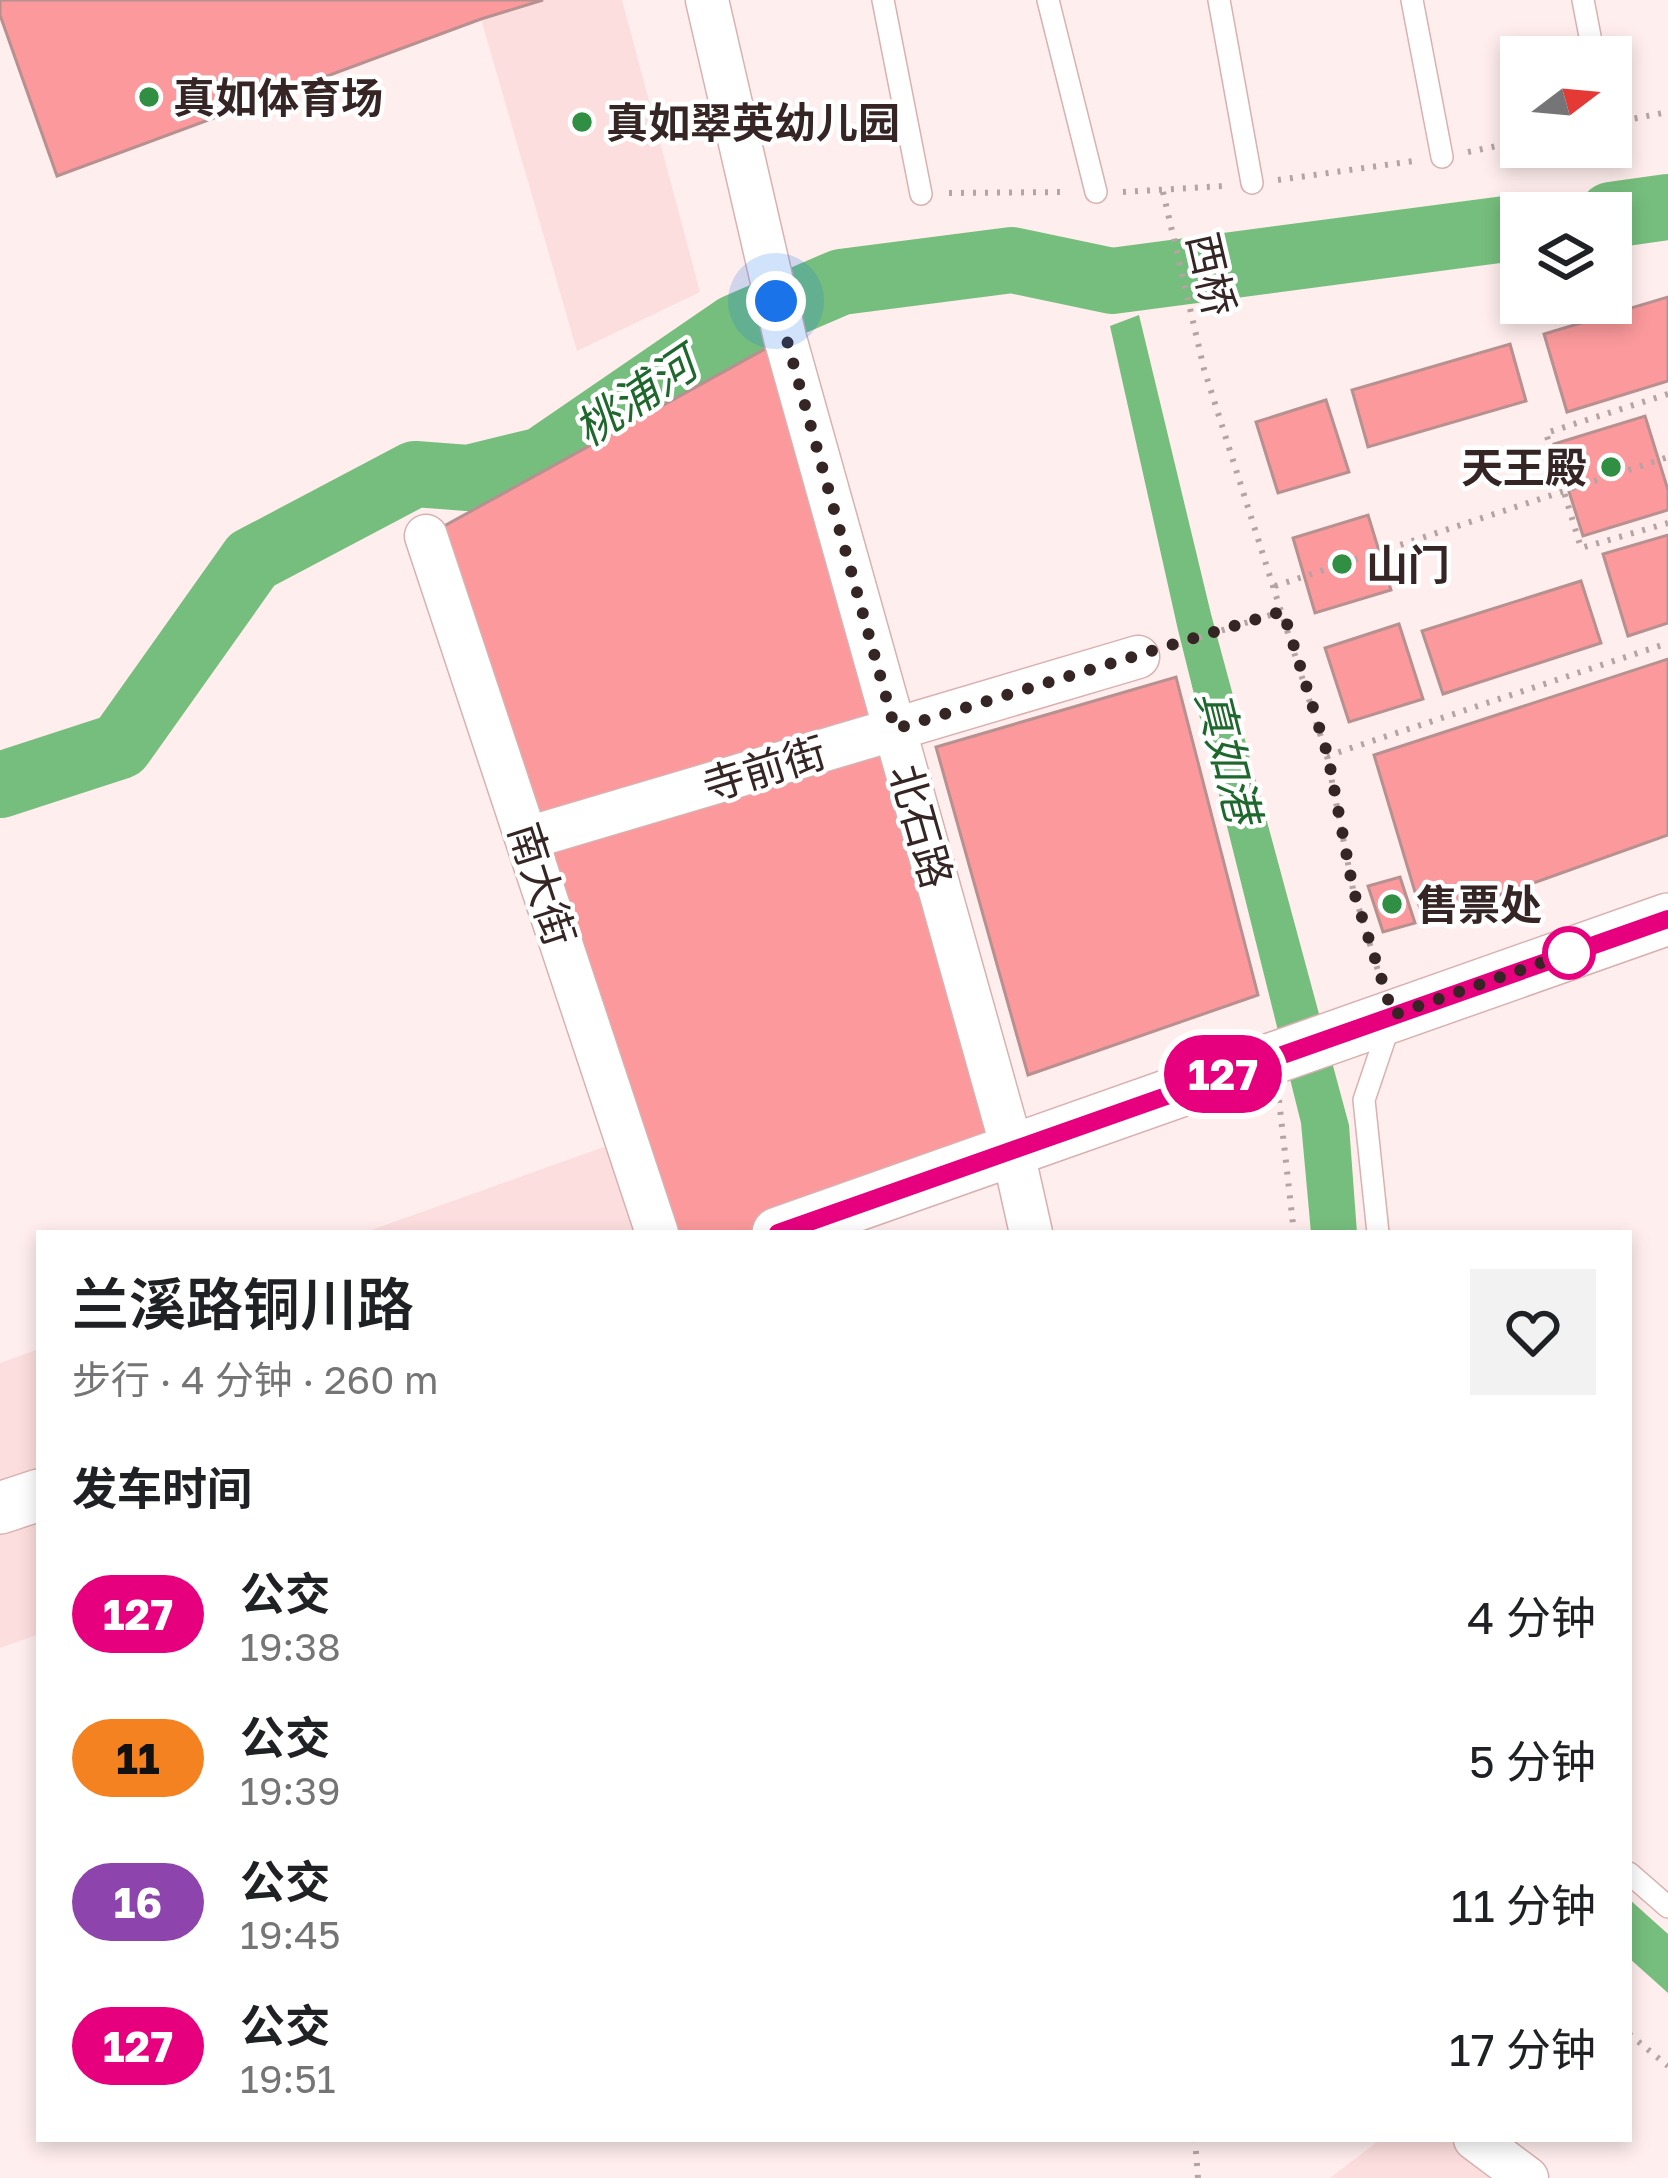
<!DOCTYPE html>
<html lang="zh">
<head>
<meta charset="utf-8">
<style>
	body { margin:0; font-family:"Golos Text","Noto Sans SC",sans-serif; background:#f2f2f2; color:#202124; height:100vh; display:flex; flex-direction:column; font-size:45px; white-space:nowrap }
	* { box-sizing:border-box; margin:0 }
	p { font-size:39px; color:#757577 }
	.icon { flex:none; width:66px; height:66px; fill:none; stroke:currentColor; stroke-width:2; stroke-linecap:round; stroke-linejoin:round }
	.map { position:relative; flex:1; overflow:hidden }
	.panel { position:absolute; left:36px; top:1230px; width:1596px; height:912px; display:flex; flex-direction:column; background:#fff; border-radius:0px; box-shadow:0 6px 18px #0003 }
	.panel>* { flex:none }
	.badge { padding:0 24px; border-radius:39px; font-size:42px; line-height:78px }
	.needle { width:78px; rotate:74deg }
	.controls { position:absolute; left:1500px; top:36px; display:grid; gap:24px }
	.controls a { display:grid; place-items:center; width:132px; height:132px; border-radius:0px; background:#fff; box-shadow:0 6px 18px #0003; font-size:60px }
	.you { position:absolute; width:60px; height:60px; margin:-30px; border:9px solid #fff; border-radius:50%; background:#1a73e8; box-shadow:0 0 0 18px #1a73e833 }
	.map>.badge { position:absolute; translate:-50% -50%; box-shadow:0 0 0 6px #fff }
	h2 { padding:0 36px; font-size:45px; line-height:108px }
	.round { display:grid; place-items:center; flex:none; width:126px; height:126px; border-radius:0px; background:#f2f2f2 }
	.headline { display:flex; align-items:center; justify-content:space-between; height:204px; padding:0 36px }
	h1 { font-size:57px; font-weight:600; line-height:90px }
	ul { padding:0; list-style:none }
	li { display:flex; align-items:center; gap:36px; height:144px; padding:0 36px }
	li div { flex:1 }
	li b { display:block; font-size:45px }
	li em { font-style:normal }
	li .badge { min-width:132px; font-weight:700; text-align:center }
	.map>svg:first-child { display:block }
</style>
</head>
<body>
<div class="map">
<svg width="1668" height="2178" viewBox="0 0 1668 2178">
	<rect width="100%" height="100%" fill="#ffeeed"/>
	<path fill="#fddede" d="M543 0H622L700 292 577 351 481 19Z
		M626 1139 657 1233H363Z
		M39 1349V1634L0 1648V1363Z
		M1381 2139H1475L1527 2178H1330Z"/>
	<path fill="#76be7d" d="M1139 315 1211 614 1349 1125 1357 1233H1311L1301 1123 1178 630 1110 326Z
		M1629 1899 1668 1934V1993L1629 1958Z"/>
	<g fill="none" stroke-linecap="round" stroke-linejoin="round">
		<path stroke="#76be7d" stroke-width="66" d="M1611 215 1668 207
			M0 785 120 746 252 560 415 474 468 478 542 460 736 327 841 282 1012 260 1112 281 1521 227"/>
	</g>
	<path fill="#fb999c" stroke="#b79090" stroke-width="3" d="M0 0H543L481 19 57 176 0 15Z
		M1668 297V381L1567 412 1544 334Z
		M785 338 895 729 528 838 426 536Z
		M1510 344 1526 401 1368 447 1352 390Z
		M1326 400 1349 472 1278 493 1256 422Z
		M1645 416 1668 490V510L1583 536 1554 444Z
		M1368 515 1391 590 1315 613 1293 538Z
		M1668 535V623L1628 636 1603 554Z
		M1581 581 1601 643 1443 694 1422 631Z
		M1399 624 1423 699 1349 722 1325 648Z
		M1668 659V835L1424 922 1374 755Z
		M1176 677 1258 995 1028 1075 936 747Z
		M895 729 1012 1148 778 1233H657L528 838Z
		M1400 877 1415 923 1383 932 1368 886Z"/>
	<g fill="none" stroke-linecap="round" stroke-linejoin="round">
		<defs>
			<path id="service" d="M883 0 921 194
				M1048 0 1096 192
				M1219 0 1252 183
				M1412 0 1442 157
				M1583 0 1594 57
				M1378 1233 1364 1100 1390 1023
				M1629 1873 1668 1907"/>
			<path id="minor" d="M707 0 785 338 1012 1148 1031 1233
				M426 536 657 1233
				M528 838 1138 657
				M1475 2139 1527 2178"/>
			<path id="tertiary" d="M778 1233 1668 919
				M0 1508 39 1495"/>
		</defs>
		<use href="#service" stroke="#d9b1b1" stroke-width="24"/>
		<use href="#minor" stroke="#d9b1b1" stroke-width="45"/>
		<use href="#tertiary" stroke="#d9b1b1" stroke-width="54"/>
		<path stroke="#b5a4a4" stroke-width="6" stroke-dasharray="3 9" stroke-linecap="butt" d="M1611 123 1668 112
			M1468 152 1521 141
			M1278 180 1414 161
			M1123 192 1224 186
			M1163 192 1204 369 1327 756 1353 889 1379 974
			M949 193 1068 192
			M1668 394 1546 433 1581 548 1668 523
			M1275 586 1668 457
			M1176 645 1283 611
			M1327 756 1668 643
			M1279 1100 1294 1233
			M1629 2034 1668 2066
			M1195 2139 1198 2178"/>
		<use href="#service" stroke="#fff" stroke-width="21"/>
		<use href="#minor" stroke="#fff" stroke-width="42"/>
		<use href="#tertiary" stroke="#fff" stroke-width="51"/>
	</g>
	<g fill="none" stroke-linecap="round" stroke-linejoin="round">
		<defs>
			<path id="line" d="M778 1233 1668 919"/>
		</defs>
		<use href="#line" stroke="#fff" stroke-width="27"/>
		<use href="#line" stroke="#e6007e" stroke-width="18"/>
		<path stroke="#352525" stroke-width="12" stroke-dasharray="0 21.6" d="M776 301 895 729 1283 611 1328 756 1353 889 1393 1015 1569 953"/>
	</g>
	<g fill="#308f42" stroke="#fff" stroke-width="4.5">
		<circle cx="149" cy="97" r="12"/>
		<circle cx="582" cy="122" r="12"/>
		<circle cx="1611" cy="467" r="12"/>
		<circle cx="1342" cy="564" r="12"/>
		<circle cx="1392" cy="904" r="12"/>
	</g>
	<circle fill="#fff" stroke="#e6007e" stroke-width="6" cx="1569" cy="953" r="24"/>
	<g text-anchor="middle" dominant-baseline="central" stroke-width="9" stroke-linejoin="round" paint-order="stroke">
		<g font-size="42" font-weight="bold" fill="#352525" stroke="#fff" text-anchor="start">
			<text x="173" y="97">真如体育场</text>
			<text x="606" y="122">真如翠英幼儿园</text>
			<text x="1587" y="467" text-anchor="end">天王殿</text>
			<text x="1366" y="564">山门</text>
			<text x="1416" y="904">售票处</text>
		</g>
		<g font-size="42" fill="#352525" stroke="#fff">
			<text transform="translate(1212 274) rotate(77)">西桥</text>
			<text transform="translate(764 768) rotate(-17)">寺前街</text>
			<text transform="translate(922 826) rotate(74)">北石路</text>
			<text transform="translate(543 884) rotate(72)">南大街</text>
		</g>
		<g font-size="45" font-style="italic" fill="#1e682d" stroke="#fff">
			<text transform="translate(635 396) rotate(-34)">桃浦河</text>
			<text transform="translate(1229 756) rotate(76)">真如港</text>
		</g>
	</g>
</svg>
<div class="controls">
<a><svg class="needle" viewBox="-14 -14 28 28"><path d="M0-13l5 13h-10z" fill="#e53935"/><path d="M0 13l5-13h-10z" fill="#757577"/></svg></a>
<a><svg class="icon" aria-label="layers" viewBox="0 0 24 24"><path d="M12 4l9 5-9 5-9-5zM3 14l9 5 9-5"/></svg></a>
</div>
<div class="you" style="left:776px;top:301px"></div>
<b class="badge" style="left:1223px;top:1074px;background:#e6007e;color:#fff">127</b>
<section class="panel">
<div class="headline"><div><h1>兰溪路铜川路</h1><p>步行 · 4 分钟 · 260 m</p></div><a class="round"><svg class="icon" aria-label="heart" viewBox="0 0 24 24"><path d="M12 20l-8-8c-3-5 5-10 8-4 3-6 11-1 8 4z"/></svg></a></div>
<h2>发车时间</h2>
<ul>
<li><span class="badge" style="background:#e6007e;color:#fff">127</span><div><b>公交</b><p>19:38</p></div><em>4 分钟</em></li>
<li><span class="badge" style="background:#f58220;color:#111">11</span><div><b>公交</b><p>19:39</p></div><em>5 分钟</em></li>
<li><span class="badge" style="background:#8e44ad;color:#fff">16</span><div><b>公交</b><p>19:45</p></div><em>11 分钟</em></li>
<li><span class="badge" style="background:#e6007e;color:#fff">127</span><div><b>公交</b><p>19:51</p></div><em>17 分钟</em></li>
</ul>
</section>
</div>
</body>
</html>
